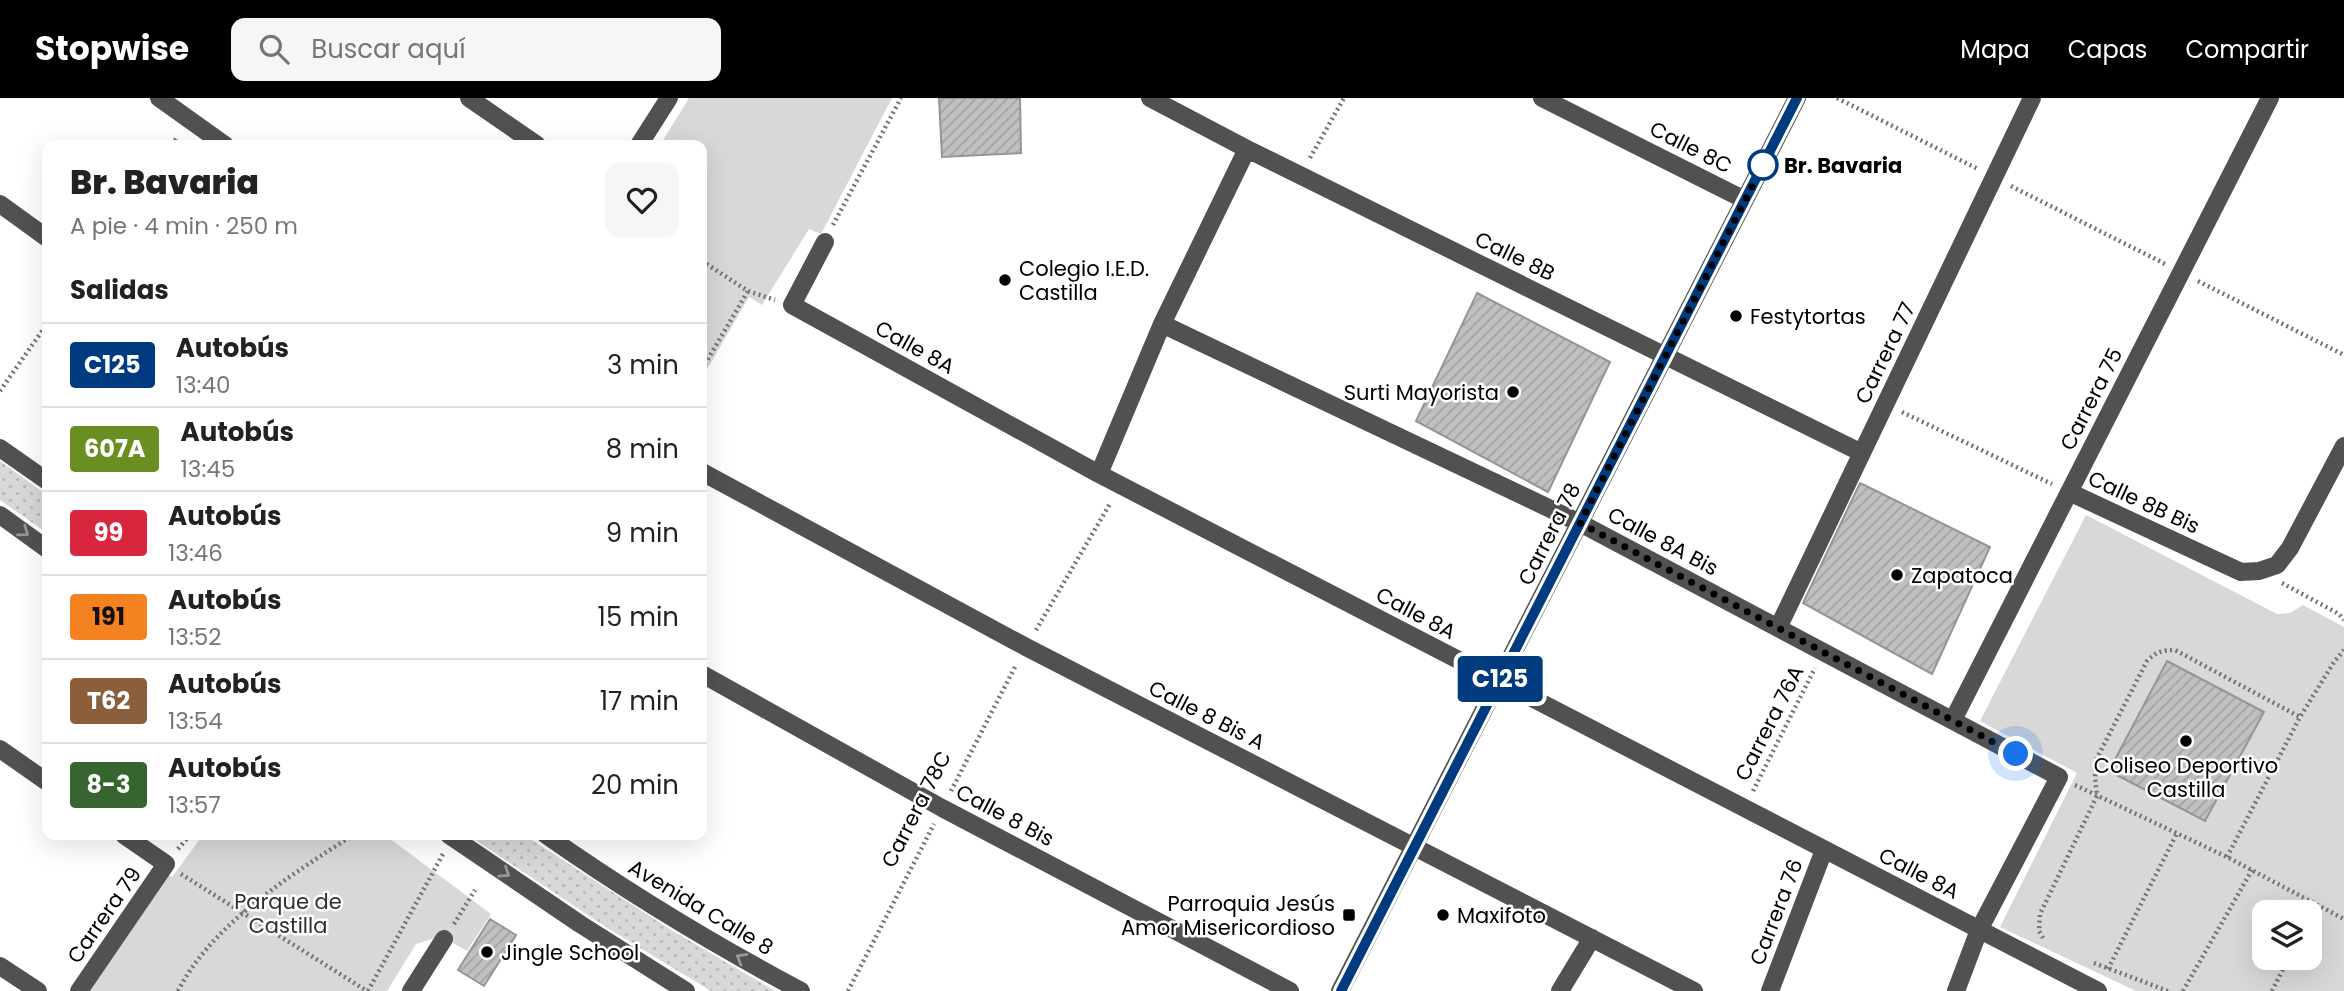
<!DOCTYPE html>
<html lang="es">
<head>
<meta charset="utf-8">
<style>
	body { margin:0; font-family:Poppins,sans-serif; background:#f6f6f6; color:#222; height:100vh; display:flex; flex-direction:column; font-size:26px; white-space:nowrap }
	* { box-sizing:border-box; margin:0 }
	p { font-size:23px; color:#767676 }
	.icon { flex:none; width:38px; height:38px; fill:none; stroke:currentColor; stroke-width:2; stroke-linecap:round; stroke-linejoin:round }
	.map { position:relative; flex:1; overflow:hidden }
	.details { position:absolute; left:42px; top:42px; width:665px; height:700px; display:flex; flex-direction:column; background:#fff; border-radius:14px; box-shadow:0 7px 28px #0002 }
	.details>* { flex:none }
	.badge { padding:0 14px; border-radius:5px; font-size:24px; line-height:46px }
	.fabs { position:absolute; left:2252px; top:802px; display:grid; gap:14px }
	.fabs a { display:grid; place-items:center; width:70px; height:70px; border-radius:14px; background:#fff; box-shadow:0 7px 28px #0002; font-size:35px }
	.you { position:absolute; width:35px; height:35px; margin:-18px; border:5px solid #fff; border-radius:50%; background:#1a73e8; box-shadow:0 0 0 10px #1a73e833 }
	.map>.badge { position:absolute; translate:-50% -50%; box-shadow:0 0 0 4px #fff }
	h2 { padding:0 28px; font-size:26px; line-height:63px }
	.round { display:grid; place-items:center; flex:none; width:74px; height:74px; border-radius:14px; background:#f6f6f6 }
	.head { display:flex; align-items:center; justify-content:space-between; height:119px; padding:0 28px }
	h1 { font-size:33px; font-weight:800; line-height:52px }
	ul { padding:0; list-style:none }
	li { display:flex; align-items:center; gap:21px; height:84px; padding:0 28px; border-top:2px solid #e0e0e0 }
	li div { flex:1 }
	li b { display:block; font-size:26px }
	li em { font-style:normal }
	li .badge { min-width:77px; font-weight:700; text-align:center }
	header { display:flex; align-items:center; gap:42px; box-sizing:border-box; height:98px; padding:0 35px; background:#000; color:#fff }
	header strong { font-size:33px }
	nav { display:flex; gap:38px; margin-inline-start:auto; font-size:24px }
	.search { width:490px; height:63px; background:#f6f6f6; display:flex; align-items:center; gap:18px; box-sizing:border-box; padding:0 24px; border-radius:14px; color:#767676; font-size:26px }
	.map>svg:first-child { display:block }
</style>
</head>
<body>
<header>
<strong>Stopwise</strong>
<div class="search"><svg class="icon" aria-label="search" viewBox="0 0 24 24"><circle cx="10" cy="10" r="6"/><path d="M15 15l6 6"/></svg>Buscar aquí</div>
<nav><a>Mapa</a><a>Capas</a><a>Compartir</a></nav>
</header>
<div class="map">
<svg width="2344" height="893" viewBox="0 0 2344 893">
	<defs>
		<pattern id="grass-dots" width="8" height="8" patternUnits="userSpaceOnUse" patternTransform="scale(1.75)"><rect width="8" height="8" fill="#d8d8d8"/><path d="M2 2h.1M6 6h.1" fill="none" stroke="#b8b8b8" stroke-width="1.8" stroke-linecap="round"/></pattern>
		<pattern id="building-hatch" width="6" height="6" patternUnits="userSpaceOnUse" patternTransform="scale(1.75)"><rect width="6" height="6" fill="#c0c0c0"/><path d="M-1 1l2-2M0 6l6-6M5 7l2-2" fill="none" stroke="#a3a3a3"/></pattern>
	</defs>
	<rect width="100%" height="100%" fill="#fff"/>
	<path fill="url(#grass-dots)" d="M0 363 47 397V435L0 402Z
		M468 737H524L673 833 775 893H711L609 831Z"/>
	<path fill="#d8d8d8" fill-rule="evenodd" d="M689 0H892L821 136 809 131 762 207 749 199 702 280V47H660Z
		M2086 417 2277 516 2290 515 2303 507 2344 529V893H2136L2000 829 2077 675 1980 623ZM2264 814H2310V859H2264Z
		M203 737H385L491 816 467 853 441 838 416 846 387 893H84L164 775 172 779Z"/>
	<path fill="url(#building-hatch)" stroke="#959595" stroke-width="2" d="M939 0H1020L1021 55 942 59Z
		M1477 195 1610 264 1548 394 1416 323Z
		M1860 385 1990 449 1932 576 1803 505Z
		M2167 563 2264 614 2205 723 2109 673Z
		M490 821 516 837 484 888 458 872Z"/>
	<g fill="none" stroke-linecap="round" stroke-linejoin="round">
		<path stroke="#737373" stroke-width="4.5" stroke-dasharray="2 3.5" stroke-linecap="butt" d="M1837 0 1978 71
			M172 47 178 38
			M1310 60 1344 0
			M2011 88 2165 166
			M833 127 901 0
			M702 163 748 193 775 202
			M2198 183 2344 257
			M702 271 748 193
			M0 293 47 226
			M1902 314 2052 386
			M2282 485 2339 516 2344 522
			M1036 532 1111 404
			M2075 687 2227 759 2344 821
			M951 693 1016 567
			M1753 693 1815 570
			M178 751 190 737
			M2227 759 2300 619 2334 564 2344 552
			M181 776 367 893
			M2310 817 2316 806
			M454 826 475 792
			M2043 840 2039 833 2040 816 2097 698 2095 679 2096 662 2147 563C2156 554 2162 552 2175 552L2300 619
			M2094 865 2168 893
			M2108 871 2177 735
			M178 893C212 826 291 777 353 737
			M368 893 443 756
			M848 893 934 726
			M2183 893 2252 772
			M2272 893 2289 859"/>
		<path stroke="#515151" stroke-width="18" d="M159 0 225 47
			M469 0 537 47
			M1150 0 1247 51 1862 355
			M1542 0 1745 102
			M639 47 669 0
			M0 106 47 140
			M825 144 792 207 1099 376 2098 893
			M1162 226 1580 425 2059 679 1979 832 1956 893
			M0 350 47 383
			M702 374 1026 549 1694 893
			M1099 376 1162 226 1247 51
			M2069 394 2241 474 2259 473 2277 467 2290 450 2344 348
			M0 417 47 451
			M1778 530 2032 0
			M702 576 942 710 1290 893
			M1953 622 2270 0
			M0 651 47 684
			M449 737 580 826 686 893
			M546 737C627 794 713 846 801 893
			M0 868 38 893
			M79 893 166 766 124 737
			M411 893 444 841
			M1340 893 1797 0
			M1560 893 1592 840
			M1770 893 1824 752"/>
	</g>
	<defs><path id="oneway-chevron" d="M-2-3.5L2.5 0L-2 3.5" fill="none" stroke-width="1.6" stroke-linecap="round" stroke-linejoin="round" transform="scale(1.75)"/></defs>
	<g stroke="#979797">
		<use href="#oneway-chevron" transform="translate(24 434) rotate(36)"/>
		<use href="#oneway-chevron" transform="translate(505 775) rotate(34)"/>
		<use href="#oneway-chevron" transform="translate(741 860) rotate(-150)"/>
	</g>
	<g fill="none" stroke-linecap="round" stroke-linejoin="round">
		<defs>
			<path id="line" d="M1341 893 1797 0"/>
		</defs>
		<use href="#line" stroke="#fff" stroke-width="16"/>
		<use href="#line" stroke="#003b80" stroke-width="10"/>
		<path stroke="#000" stroke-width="7" stroke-dasharray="0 12.6" d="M1763 67 1766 61 1580 425 2016 656"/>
	</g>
	<circle fill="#fff" stroke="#003b80" stroke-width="3.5" cx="1763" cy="67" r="14"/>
	<g fill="#000" stroke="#fff" stroke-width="2.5">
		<circle cx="1005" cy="182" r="7"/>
		<circle cx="1736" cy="218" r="7"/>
		<circle cx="1513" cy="294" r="7"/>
		<circle cx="1897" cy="477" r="7"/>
		<circle cx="2186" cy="643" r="7"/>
		<rect x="1342" y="810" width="14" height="14" rx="3.5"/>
		<circle cx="1443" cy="817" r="7"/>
		<circle cx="487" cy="854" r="7"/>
	</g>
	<g text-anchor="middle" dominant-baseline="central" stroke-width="5" stroke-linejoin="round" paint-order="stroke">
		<g font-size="21" fill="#000" stroke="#fff">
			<text transform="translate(1691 49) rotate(27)">Calle 8C</text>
			<text transform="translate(1515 158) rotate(26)">Calle 8B</text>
			<text transform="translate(915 249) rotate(29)">Calle 8A</text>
			<text transform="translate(1885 255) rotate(-64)">Carrera 77</text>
			<text transform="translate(2091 301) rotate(-63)">Carrera 75</text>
			<text transform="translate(2144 404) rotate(25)">Calle 8B Bis</text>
			<text transform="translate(1549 436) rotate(-63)">Carrera 78</text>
			<text transform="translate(1663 443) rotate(28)">Calle 8A Bis</text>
			<text transform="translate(1416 515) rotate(28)">Calle 8A</text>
			<text transform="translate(1207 617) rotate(27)">Calle 8 Bis A</text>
			<text transform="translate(1769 625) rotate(-63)">Carrera 76A</text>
			<text transform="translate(916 711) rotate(-63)">Carrera 78C</text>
			<text transform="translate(1005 717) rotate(28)">Calle 8 Bis</text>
			<text transform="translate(1919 775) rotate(27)">Calle 8A</text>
			<text transform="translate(701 809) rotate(31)">Avenida Calle 8</text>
			<text transform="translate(1776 814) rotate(-69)">Carrera 76</text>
			<text transform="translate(104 817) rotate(-55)">Carrera 79</text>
		</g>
		<g font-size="21" font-weight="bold" fill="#000" stroke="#fff" text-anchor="start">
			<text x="1784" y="67">Br. Bavaria</text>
		</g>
		<g font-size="21" fill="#000" stroke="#fff" text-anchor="start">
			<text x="1019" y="170">Colegio I.E.D.<tspan x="1019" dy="24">Castilla</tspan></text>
			<text x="1750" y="218">Festytortas</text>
			<text x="1499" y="294" text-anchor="end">Surti Mayorista</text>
			<text x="1911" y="477">Zapatoca</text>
			<text x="2186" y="667" text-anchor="middle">Coliseo Deportivo<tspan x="2186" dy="24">Castilla</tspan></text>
			<text x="1335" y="805" text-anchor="end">Parroquia Jesús<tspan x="1335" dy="24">Amor Misericordioso</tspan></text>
			<text x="1457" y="817">Maxifoto</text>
			<text x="501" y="854">Jingle School</text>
		</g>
		<g font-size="21" fill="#2f2f2f" stroke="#fff">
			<text x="288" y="803">Parque de<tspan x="288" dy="24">Castilla</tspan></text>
		</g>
	</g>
</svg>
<div class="fabs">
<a><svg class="icon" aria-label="layers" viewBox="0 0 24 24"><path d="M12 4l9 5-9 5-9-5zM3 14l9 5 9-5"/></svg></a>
</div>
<div class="you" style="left:2016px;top:656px"></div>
<b class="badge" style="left:1500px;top:581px;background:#003b80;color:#fff">C125</b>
<section class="details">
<div class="head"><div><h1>Br. Bavaria</h1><p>A pie · 4 min · 250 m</p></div><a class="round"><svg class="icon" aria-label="heart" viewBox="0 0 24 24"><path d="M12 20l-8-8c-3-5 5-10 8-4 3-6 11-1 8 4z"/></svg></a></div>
<h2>Salidas</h2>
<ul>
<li><span class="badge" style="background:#003b80;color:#fff">C125</span><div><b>Autobús</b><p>13:40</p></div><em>3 min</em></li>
<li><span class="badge" style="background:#6b8e23;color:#fff">607A</span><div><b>Autobús</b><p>13:45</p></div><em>8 min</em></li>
<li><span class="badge" style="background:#d7263d;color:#fff">99</span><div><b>Autobús</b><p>13:46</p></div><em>9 min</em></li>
<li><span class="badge" style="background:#f58220;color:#111">191</span><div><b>Autobús</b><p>13:52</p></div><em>15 min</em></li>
<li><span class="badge" style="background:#8b5e3c;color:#fff">T62</span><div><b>Autobús</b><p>13:54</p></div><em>17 min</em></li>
<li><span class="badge" style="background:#36652f;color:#fff">8-3</span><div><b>Autobús</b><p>13:57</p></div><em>20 min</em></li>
</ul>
</section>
</div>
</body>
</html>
